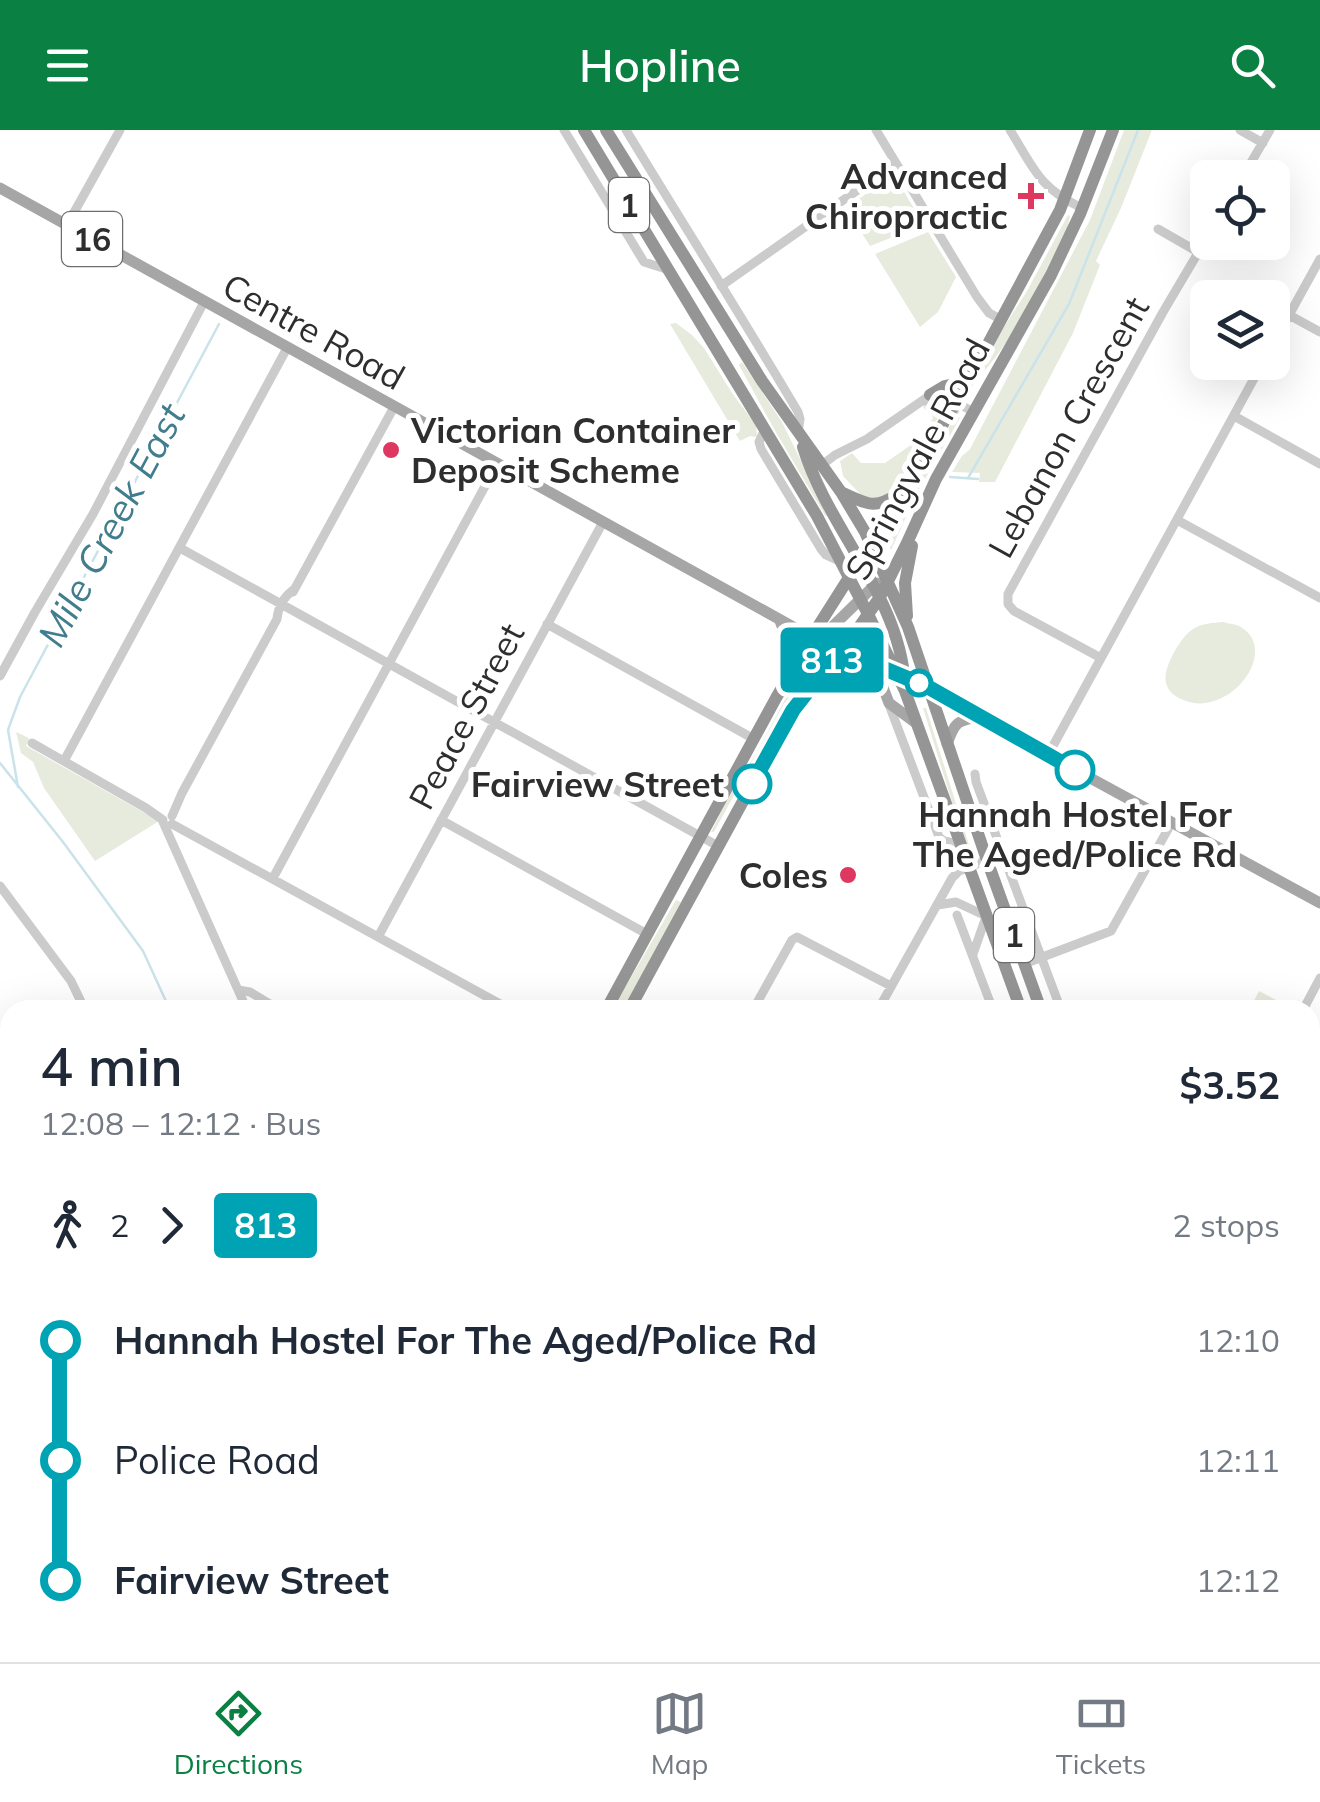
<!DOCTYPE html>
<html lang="en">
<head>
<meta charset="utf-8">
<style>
	body { margin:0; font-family:Mulish,sans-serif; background:#f6f6f7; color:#1f2937; height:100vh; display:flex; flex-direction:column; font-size:38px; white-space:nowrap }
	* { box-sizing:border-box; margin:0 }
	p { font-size:32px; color:#747a83 }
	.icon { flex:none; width:55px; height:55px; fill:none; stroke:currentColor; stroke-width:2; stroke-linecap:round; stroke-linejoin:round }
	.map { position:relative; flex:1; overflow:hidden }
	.details { position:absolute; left:0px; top:870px; width:1320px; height:662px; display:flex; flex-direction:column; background:#fff; border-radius:30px 30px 0 0; box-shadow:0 10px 40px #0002 }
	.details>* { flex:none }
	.badge { padding:0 20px; border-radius:8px; font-size:35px; line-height:65px }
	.fabs { position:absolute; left:1190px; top:30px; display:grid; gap:20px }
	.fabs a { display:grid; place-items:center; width:100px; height:100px; border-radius:15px; background:#fff; box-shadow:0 10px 40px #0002; font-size:50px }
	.map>.badge { position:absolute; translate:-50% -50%; box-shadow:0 0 0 5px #fff }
	.legs { display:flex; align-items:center; gap:15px; height:110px; padding:0 40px; font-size:32px }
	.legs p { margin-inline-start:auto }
	.head { display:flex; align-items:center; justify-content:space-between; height:170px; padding:0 40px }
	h1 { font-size:55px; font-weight:600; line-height:75px }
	ul { padding:0 40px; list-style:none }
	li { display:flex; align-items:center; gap:35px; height:120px; font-size:38px }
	li i { display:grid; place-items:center; width:15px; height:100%; margin:0 12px; background:currentColor }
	li i::after { content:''; width:25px; height:25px; margin:-12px; border:8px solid; border-radius:50%; background:#fff }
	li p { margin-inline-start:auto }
	li:first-child i { background:linear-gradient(#0000 50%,currentColor 0) }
	li:last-child i { background:linear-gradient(currentColor 50%,#0000 0) }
	header { display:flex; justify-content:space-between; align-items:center; height:130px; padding:0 40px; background:#0b8043; color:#fff; font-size:45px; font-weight:600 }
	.tab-bar { display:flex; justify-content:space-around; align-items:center; height:140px; border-top:2px solid #e0e1e3; background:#fff; font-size:28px; color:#747a83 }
	.tab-bar a { display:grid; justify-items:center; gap:5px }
	.tab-bar .current { color:#0b8043 }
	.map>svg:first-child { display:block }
</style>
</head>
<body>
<header><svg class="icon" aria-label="menu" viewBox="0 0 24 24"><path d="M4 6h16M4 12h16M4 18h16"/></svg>Hopline<svg class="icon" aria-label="search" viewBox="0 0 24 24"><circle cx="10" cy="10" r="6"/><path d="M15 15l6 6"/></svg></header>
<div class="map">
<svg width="1320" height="1532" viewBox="0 0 1320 1532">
	<rect width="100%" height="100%" fill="#fff"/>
	<path fill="#e7ebdd" d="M1124 0H1152L1121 78 1096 131 1100 135 1073 203 995 352H979L980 343 952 342 962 326 970 319 1090 90Z
		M890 47H895L924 95 870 116 846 78Z
		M1068 85 1070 86 1067 99C1041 150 1017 207 977 249L1002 200 1027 161Z
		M928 102 956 147 938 182 920 197 875 124Z
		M676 193 692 205 704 218 732 263 756 295 757 307 750 306 740 311 737 306 670 194Z
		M742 232 782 292 827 384 826 387 774 299 739 235Z
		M930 272 939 277V286L899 351 883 369 859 366 860 364 843 346 840 331 852 323 861 333H885L921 308 933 288 929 278 925 280 923 276Z
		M959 287 960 288 918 361 891 420 884 407 951 294Z
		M1224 492C1229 494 1234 494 1239 496 1283 519 1228 592 1181 569 1174 566 1168 561 1166 553 1162 539 1181 506 1193 499 1202 493 1213 493 1224 492Z
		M820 529 822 531 820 534C779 586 745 644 714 702H711L727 670 757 622 789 562Z
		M923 578H926L969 715 966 717Z
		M16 602 29 608 26 616 159 691 95 731 44 658 33 632 21 623Z
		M676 770 681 772 623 880H612Z
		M1259 861 1295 880H1249Z
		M379 1523H468V1532H380Z"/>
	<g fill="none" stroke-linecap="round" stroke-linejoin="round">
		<path stroke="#cae3ea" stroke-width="2.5" d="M950 347 978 349
			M968 348 1069 174 1138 0
			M0 633 63 712 143 821 170 880
			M18 657 8 600 20 567 219 194
			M398 1522V1532"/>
		<path stroke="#cbcbcb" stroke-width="9" d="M564 0 644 132 666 139
			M626 0C683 94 742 187 798 282L800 289 798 303
			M876 0 977 167 989 183 1002 190
			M1010 0C1034 39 1039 58 1082 78
			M1240 0 1263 13
			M1242 48 1270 0
			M67 95 120 0
			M1158 99 1198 122
			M721 156 896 33
			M1289 185 1320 202
			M1272 216 1320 129
			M924 271 936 270 955 280
			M1234 286 1320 334
			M765 299 759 312 761 319 821 419 826 425 839 431
			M822 335 835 325 867 309 932 264H943L973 282
			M1177 390 1320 468
			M180 418 718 716
			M293 462 394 277
			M547 494 754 609
			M1101 528 1014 481 1008 474V464L1163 182 1208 106
			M0 546 35 482 93 384 204 172
			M888 572 939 707 944 711 959 714
			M32 613 146 678 163 690
			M1048 625 1263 232
			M64 631 287 218
			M975 644 976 652 1061 880
			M172 686 182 663 277 489C278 477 284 467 293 460
			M441 690 647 804
			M163 692 247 880
			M172 694 511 880
			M273 748 497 334
			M0 756 71 851 85 880
			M938 775 956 772 986 786
			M957 785 993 880
			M378 807 603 392
			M973 824 986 787
			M1024 834 1111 801 1172 692
			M238 860 250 862 280 880
			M753 880 792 810 797 807 891 856
			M878 880 952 748 959 741 987 730
			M1303 880 1320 848
			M0 963 7 984 0 1003
			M0 1075 10 1080
			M0 1205 10 1210
			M0 1358 10 1363
			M0 1455 10 1461
			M1310 1509 1319 1532
			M37 1522 54 1532
			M376 1522V1532
			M474 1522V1532
			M498 1522 515 1532
			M1012 1522 1015 1532
			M1128 1522 1132 1532
			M1241 1522 1245 1532
			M6 1532 11 1522
			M546 1532 551 1522
			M688 1532 693 1522
			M819 1532 824 1522"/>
		<path stroke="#a6a6a6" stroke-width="11" d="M0 58 797 499 836 518 928 557
			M780 491 790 516 789 545
			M816 506 829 500 877 453
			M821 507 866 515 889 527
			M874 534 889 573 916 593
			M924 553 1048 625 1320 773
			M782 562 818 525 835 515
			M947 614C955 592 957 590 980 587"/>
		<path stroke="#959595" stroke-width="12" d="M584 0 817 386 868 484 905 561 1021 880
			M606 0 762 251 841 362 865 402 908 497 987 730 1041 880
			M930 265 945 256 968 251
			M803 317C828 399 899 465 905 554
			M843 363C868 374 874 380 898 364
			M907 486 905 453 912 416
			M606 880 776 568 812 506 907 356 968 251 1060 80 1090 0
			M629 880 790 585 855 503 880 467 907 413 936 349 1051 145 1080 84 1113 0
			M1272 1522 1276 1532
			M1292 1522 1296 1532
			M258 1532 263 1522
			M276 1532 281 1522"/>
	</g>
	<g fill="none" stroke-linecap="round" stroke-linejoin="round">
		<defs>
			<path id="line-1" d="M752 654 793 580 840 520 928 557 1075 640"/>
		</defs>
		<use href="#line-1" stroke="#fff" stroke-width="22"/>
		<use href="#line-1" stroke="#00a3b4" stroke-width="15"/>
	</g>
	<g fill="#de3861" stroke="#fff" stroke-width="4">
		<path d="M1026 51h10v10h10v10h-10v10h-10v-10h-10v-10h10z"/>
		<circle cx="391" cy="320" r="10"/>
		<circle cx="848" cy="745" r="10"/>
	</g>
	<g fill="#fff" stroke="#00a3b4" stroke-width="5">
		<circle cx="919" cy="553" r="12"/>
		<circle cx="1075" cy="640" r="18"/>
		<circle cx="752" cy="654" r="18"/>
	</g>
	<g text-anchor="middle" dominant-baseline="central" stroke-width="10" stroke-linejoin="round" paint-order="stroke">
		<g fill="#fff" stroke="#6d6d6d" stroke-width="2.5">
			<rect x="609" y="48" width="40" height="54" rx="8"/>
			<rect x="62" y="82" width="60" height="54" rx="8"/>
			<rect x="994" y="778" width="40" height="54" rx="8"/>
		</g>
		<g font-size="32" font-weight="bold" fill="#2e2e2e">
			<text x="629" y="75">1</text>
			<text x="92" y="109">16</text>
			<text x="1014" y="805">1</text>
		</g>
		<g font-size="35" font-weight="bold" fill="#2e2e2e" stroke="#fff" text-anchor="end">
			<text x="1008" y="46">Advanced<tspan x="1008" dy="40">Chiropractic</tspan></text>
			<text x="411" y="300" text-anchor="start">Victorian Container<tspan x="411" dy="40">Deposit Scheme</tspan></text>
			<text x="828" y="745">Coles</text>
		</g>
		<g font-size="35" fill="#2e2e2e" stroke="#fff">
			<text transform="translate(314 201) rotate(29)">Centre Road</text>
			<text transform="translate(1068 297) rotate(-61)">Lebanon Crescent</text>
			<text transform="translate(917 329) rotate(-62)">Springvale Road</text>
			<text transform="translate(466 586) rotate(-62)">Peace Street</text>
		</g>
		<g font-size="35" font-weight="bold" fill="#2e2e2e" stroke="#fff" text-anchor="end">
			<text x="724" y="654">Fairview Street</text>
			<text x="1075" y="684" text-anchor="middle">Hannah Hostel For<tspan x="1075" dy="40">The Aged/Police Rd</tspan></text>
		</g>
		<g font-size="38" font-style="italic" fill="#407d8d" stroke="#fff">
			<text transform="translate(111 395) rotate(-62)">Mile Creek East</text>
		</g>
	</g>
</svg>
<div class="fabs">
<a><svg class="icon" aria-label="locate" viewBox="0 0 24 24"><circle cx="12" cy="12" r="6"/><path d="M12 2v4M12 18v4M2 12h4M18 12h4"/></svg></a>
<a><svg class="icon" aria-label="layers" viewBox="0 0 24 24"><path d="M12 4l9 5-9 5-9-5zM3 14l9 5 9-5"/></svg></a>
</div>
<b class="badge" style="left:832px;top:530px;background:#00a3b4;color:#fff">813</b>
<section class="details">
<div class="head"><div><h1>4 min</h1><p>12:08 – 12:12 · Bus</p></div><b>$3.52</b></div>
<div class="legs"><svg class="icon" aria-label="walk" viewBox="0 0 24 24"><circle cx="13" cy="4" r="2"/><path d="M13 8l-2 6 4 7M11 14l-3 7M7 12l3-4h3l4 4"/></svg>2<svg class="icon" aria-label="forward" viewBox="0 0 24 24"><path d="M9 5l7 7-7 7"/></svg><b class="badge" style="background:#00a3b4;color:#fff">813</b><p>2 stops</p></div>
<ul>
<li><i style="color:#00a3b4"></i><b>Hannah Hostel For The Aged/Police Rd</b><p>12:10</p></li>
<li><i style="color:#00a3b4"></i><span>Police Road</span><p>12:11</p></li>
<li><i style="color:#00a3b4"></i><b>Fairview Street</b><p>12:12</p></li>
</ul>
</section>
</div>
<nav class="tab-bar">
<a class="current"><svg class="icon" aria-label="directions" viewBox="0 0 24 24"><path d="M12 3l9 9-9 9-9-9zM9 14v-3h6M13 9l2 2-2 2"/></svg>Directions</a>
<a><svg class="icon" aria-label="map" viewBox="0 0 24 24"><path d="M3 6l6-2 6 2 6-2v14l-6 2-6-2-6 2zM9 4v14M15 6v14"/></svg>Map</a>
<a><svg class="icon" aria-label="tickets" viewBox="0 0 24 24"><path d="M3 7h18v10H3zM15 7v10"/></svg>Tickets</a>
</nav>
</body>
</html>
